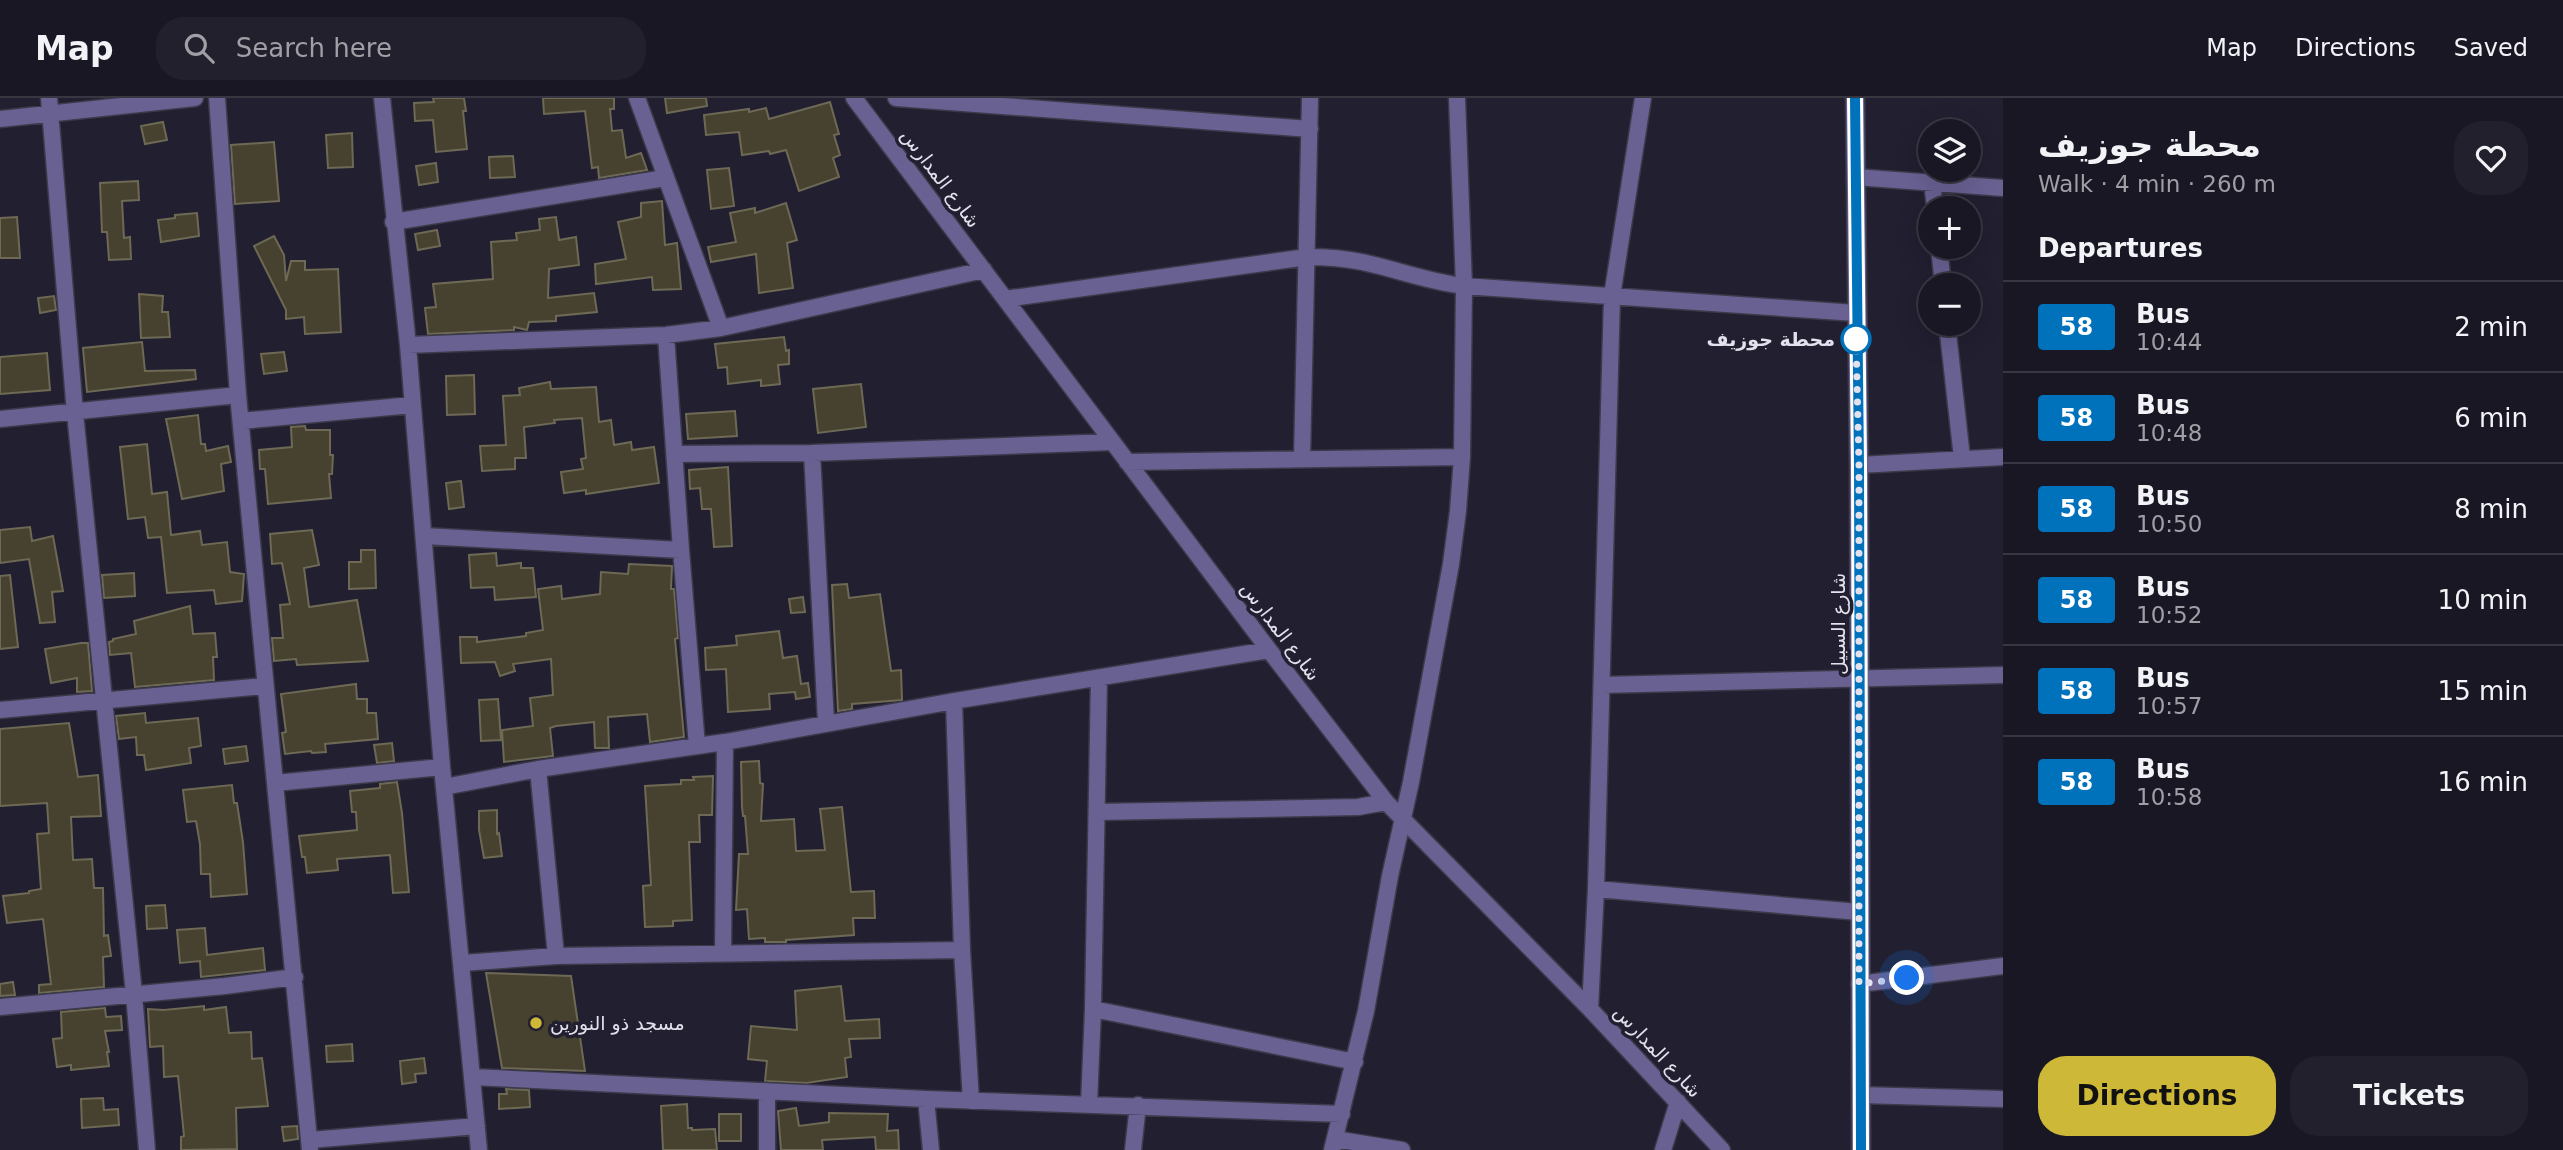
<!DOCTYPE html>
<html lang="en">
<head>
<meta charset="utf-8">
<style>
	body { margin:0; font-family:"DejaVu Sans","Noto Naskh Arabic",sans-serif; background:#22202c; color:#f1f3f6; height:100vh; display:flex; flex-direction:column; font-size:26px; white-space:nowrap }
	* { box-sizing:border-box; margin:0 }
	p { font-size:23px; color:#9f9fa6 }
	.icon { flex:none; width:38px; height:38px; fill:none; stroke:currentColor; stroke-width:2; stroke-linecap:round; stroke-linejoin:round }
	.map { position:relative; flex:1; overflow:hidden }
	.sheet { display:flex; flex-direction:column; background:#191724; width:560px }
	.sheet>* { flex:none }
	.badge { padding:0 14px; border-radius:5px; font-size:24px; line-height:46px }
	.controls { position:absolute; left:1918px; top:21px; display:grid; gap:14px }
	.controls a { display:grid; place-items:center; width:63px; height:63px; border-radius:50%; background:#191724; box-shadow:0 7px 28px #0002,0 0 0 2px #373641; font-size:35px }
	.you { position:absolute; width:35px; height:35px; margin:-18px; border:5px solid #fff; border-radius:50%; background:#1a73e8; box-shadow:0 0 0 10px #1a73e833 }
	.map>.badge { position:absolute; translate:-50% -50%; box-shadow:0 0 0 4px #fff }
	h2 { padding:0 35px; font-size:26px; line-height:63px }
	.round { display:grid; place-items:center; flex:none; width:74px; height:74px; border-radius:28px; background:#22202c }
	.overview { display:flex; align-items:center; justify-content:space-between; height:119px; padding:0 35px }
	h1 { font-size:33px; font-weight:700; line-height:52px }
	.primary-button { display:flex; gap:14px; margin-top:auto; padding:14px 35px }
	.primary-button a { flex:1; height:80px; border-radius:28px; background:#ceb837; color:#111; font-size:28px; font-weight:700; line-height:80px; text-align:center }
	.primary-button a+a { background:#22202c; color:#f1f3f6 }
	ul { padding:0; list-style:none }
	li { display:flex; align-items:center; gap:21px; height:91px; padding:0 35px; border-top:2px solid #373641 }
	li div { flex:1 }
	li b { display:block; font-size:26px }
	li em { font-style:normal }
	li .badge { min-width:77px; font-weight:700; text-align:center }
	header { display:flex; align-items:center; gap:42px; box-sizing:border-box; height:98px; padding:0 35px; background:#191724; border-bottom:2px solid #373641 }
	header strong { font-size:33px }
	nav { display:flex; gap:38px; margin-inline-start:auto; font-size:24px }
	.search { width:490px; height:63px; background:#22202c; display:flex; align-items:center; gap:18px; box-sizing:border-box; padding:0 24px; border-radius:28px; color:#9f9fa6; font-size:26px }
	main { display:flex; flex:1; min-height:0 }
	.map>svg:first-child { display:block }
</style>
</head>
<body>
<header>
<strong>Map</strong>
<div class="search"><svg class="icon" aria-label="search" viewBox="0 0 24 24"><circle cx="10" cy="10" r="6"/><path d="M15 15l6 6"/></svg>Search here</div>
<nav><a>Map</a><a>Directions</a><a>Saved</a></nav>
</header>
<main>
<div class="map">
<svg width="2003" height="1052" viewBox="0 0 2003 1052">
	<rect width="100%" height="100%" fill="#211f30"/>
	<path fill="#46422f" stroke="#6d6955" stroke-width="2" d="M433 0H464L466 13H463L467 51 436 54 433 22 415 23 414 5 434 4Z
		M543 0H614V11H610L612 33 622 32 626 60 641 55 647 72 599 80 598 69 592 70 585 13 544 16Z
		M665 0H706L707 8 667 15Z
		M830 4 839 36 834 37 840 57 833 60 839 79 799 93 786 52 770 56 769 53 742 57 739 34 706 37 704 17 749 11V14L766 10 769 21Z
		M163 24 167 42 145 46 141 28Z
		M352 35 353 69 328 70 326 37Z
		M274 44 279 103 235 106 231 47Z
		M513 58 515 79 490 80 489 59Z
		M436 65 438 84 419 87 416 68Z
		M729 70 734 108 711 111 707 72Z
		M138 83 139 102 122 103 124 140 130 139 131 161 109 162 107 134H102L100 85Z
		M662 103 665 147 677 145 681 191 653 192 652 179 596 186 595 166 626 161 618 124 641 119V105Z
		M786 105 797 142 787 145 793 190 759 195 756 156 711 164 708 149 736 144 730 115 755 110V115Z
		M197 115 199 138 161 144 158 122 175 120V117Z
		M17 119 20 160H0V120Z
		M556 119 559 142 576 139 579 167 549 171 548 200 594 195 597 214 556 218V223L529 224 527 232 514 229V232L428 236 425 210 436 209 433 186 493 181 491 144 517 142 516 135 540 132 539 121Z
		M437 132 440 148 418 152 415 136Z
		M274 138 284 157 286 183 291 163H305V172L338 171 341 234 305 236 304 219 286 221V212L254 148Z
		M139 196 163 198 162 214H168L170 239 141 240Z
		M54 198 56 212 40 215 38 200Z
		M784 239 786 253 789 252V266L778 267 780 286 761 288V282L728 286 727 269 718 270 715 246Z
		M142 244 145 273 195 272 196 281 87 294 83 250Z
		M284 254 287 273 264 276 261 256Z
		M47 255 50 292 0 296V259Z
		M474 277 475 316 447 317 446 278Z
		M550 284 551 291 596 289 599 324 611 322 614 347 631 344 632 352 654 349 659 385 586 396V392L564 395 561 374 583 371 581 361 586 360 582 320 554 322 555 325 524 329 526 360H515V371L482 373 480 348 506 347 503 298 520 297 519 290Z
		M861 286 866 329 818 335 813 291Z
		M735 313 737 338 688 341 686 316Z
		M198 317 201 346H205L206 353 228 348 231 364 221 366 224 393 182 401 166 321Z
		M305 328 306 332H330V357H333L332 376H329L331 400 268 406 265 371H260L259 352 292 349 291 329Z
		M147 346 152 396 167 394 171 437 200 433 202 447 227 444 230 474 244 476 242 503 216 506 214 492 167 495 161 439 148 440 145 419 128 421 120 349Z
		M728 369 732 448 714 449 711 411H702L700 390 690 391 689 372Z
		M461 383 464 409 449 411 446 385Z
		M30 429 32 443 53 438 63 493 52 494 55 524 40 525 29 461 0 465V432Z
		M312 432 319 467 304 470 309 509 357 502 368 563 297 567 296 561 274 563 272 540H283L280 507 290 506 282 465 272 466 270 436Z
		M361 452H375L376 490 349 491V464H361Z
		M496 455 497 468 521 465V470H533L536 499 495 502 494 489 471 490 469 457Z
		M629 466 672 468 671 491H674L678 540 675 541 684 639 650 644 647 616 608 619 609 650H595L594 624 556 628 550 630 553 658 504 664 502 632 533 628 530 600 553 597 551 561 513 566 515 573 500 578 495 564 461 565 460 539H477V544L526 538V535L543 532 538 491 561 488 562 501 600 496 601 474 628 476Z
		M134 475 135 498 104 500 102 477Z
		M10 477 18 549 0 551V478Z
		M847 486 849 500 880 496 891 573 901 572 902 602 852 606V611L838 613 832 487Z
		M803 499 805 514 791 515 789 501Z
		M190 508 193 536 215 535 217 559H213L214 582 135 589 131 555 110 557 109 544 113 543V541L136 536 134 523Z
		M779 533 783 560 797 558 801 586 808 585 810 599 796 601 795 594 769 596 770 611 728 614 726 571 706 572 705 550 737 547 736 538Z
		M81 545H88L92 593 77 594V580L51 585 45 551Z
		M356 586 357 601H367V615H376L378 641 325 646 326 654 312 655 311 653 285 656 282 635 286 634 281 596Z
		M498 601 501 642 481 643 479 602Z
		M145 615 146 625 198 620 201 648 189 650 191 665 146 672 144 657H137L136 639 119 641 116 618Z
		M69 625 78 679 98 677 101 718 71 719 73 762 92 761 94 790H103L104 838 108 837 111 858 103 859 104 889 39 895V887L51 886 43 821 7 825 3 798 29 795V793L41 791 37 736 49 735 47 705 0 708V631Z
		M392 645 394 663 377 665 374 647Z
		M246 648 248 663 225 666 223 651Z
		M759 663 760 685 763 686 761 723 794 721 796 753 825 752 820 711 842 709 851 794 874 793 875 820H853L854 837 786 842V844H765V840L749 841 747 811 736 812 739 756H748L745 718H743L742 709 741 664Z
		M713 678 712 717H699L700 744H689L692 822 673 823V828L645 829 643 788 651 787 645 688 681 686V682H694L693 679Z
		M397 684 402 715 409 794 393 795 390 757 337 761 338 772 307 775 305 759H302L299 738 357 732 356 714H352L350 693 380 690V686Z
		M232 687 234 705H237L243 744 247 796 211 799 210 776H201L200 746 196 723 187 724 183 692Z
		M497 712V736L499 735 502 758 484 760 479 732V713Z
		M165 807 167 830 147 831 146 808Z
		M205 830 207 857 263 850 265 872 201 879 200 863 180 865 177 832Z
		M486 875 571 878 585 973 502 970Z
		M13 884 15 897 0 898V886Z
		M841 888 845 923 879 921 880 940 849 941 851 959 845 960 847 979 806 985 765 983 767 963 748 961 751 928 797 932 795 893Z
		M204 908V912L226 909 229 935 251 934 252 961 262 960 268 1008 236 1010 237 1051 181 1052V1039L184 1038 178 978 164 979 163 948 150 949 148 911 164 912Z
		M105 910 106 919 121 918 122 932 105 933 109 954H107L109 968 71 972V967L57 969 53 941 62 940 61 914Z
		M352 946 353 963 327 964 326 948Z
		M424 960 426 975 415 976 416 984 402 986 400 963Z
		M506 991 529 992 530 1009 499 1011V996H507Z
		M103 1000 104 1012 118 1011 119 1027 82 1030 81 1001Z
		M687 1006 688 1030H692V1032L715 1031 717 1052H663L661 1008Z
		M796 1010 799 1028 829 1024V1015L888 1016 887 1033 898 1032 899 1052H876L875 1039 822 1042 823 1052H781L778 1013Z
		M719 1016H741V1043H719Z
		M297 1028 298 1041 284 1043 282 1029Z"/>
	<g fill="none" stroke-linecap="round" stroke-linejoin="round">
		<defs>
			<path id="minor" d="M49 0 75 315 134 896 147 1052
				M217 0 238 297 310 1052
				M382 0 408 247 442 669 479 1052
				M637 0 721 230
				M854 0 1269 552 1386 704 1590 911 1722 1052
				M896 0 1310 31
				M0 21 195 0
				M1855 79 2003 90
				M1932 84 1935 110
				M393 124 665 80
				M1939 149 1943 187
				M1005 201 1307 159C1325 159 1343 160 1362 164 1396 171 1428 184 1464 188L1856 215
				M1947 226 1962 360
				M408 247 666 237 721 230 984 172
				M0 321 238 297
				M241 323 412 307
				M812 355 826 624
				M675 356 812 355 1112 344
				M1302 361 1310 0
				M1127 364 1462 359
				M1859 367 2003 359
				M424 438 681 452 666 237
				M681 452 697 648
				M1602 587 2003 577
				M954 603 962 852 971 1003
				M0 612 265 588
				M538 671 556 858
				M275 685 442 669
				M444 689 538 671 725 644 954 603 1269 552
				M1097 714 1358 709 1386 704
				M1596 791 1859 814
				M723 856 725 644
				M462 865 556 858 962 852
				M1859 886 2003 868
				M0 909 225 888 295 879
				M1093 911 1355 964
				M1590 911 1596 791 1612 198 1643 0
				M472 979 926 1001 1342 1016
				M767 993V1052
				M1860 997 2003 1001
				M926 1001 931 1052
				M1089 1006 1093 911 1099 580
				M1335 1041 1402 1052
				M310 1042 477 1028
				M1133 1052 1138 1007
				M1332 1052 1366 913 1390 778 1411 684 1451 466 1458 413 1462 359 1464 188 1457 0
				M1663 1052 1678 1004"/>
			<path id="tertiary" d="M1855 0 1859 367 1861 1052"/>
		</defs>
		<use href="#minor" stroke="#3c3a4a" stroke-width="19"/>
		<use href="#tertiary" stroke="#3c3a4a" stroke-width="21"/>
		<use href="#minor" stroke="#686192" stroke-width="16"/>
		<use href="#tertiary" stroke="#686192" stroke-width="18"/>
	</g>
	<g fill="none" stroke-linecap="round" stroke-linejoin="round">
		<defs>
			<path id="line" d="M1855 0 1859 367 1861 1052"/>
		</defs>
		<use href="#line" stroke="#fff" stroke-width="16"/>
		<use href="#line" stroke="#0072bc" stroke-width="10"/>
		<path stroke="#e2e1ed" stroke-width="7" stroke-dasharray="0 12.6" d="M1856 241 1859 367V886L1907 880"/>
	</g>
	<circle fill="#fff" stroke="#0072bc" stroke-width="3.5" cx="1856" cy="241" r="14"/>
	<circle fill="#ceb837" stroke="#211f30" stroke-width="2.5" cx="536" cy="925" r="7"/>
	<g text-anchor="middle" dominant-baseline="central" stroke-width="7" stroke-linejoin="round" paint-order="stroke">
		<g font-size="19" fill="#e2e1ed" stroke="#211f30">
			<text transform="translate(941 80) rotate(53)">شارع المدارس</text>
			<text transform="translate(1838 526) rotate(-90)">شارع السبيل</text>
			<text transform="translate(1281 533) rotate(53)">شارع المدارس</text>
			<text transform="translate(1658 953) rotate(47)">شارع المدارس</text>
		</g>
		<g font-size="19" font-weight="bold" fill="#e2e1ed" stroke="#211f30" text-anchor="end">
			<text x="1835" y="241">محطة جوزيف</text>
		</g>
		<g font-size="19" fill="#e2e1ed" stroke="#211f30" text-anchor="start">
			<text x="550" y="925">مسجد ذو النورين</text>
		</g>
	</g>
</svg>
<div class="controls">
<a><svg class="icon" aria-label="layers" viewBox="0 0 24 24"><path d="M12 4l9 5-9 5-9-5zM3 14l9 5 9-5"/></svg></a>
<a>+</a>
<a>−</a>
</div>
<div class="you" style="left:1907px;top:880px"></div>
</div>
<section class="sheet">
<div class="overview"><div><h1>محطة جوزيف</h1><p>Walk · 4 min · 260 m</p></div><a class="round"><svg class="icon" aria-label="heart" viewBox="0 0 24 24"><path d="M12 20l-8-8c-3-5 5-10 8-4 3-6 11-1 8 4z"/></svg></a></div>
<h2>Departures</h2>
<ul>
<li><span class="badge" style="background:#0072bc;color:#fff">58</span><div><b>Bus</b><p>10:44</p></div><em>2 min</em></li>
<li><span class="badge" style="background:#0072bc;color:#fff">58</span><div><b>Bus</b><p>10:48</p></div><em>6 min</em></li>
<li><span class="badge" style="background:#0072bc;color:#fff">58</span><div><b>Bus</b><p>10:50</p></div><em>8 min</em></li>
<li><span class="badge" style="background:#0072bc;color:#fff">58</span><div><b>Bus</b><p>10:52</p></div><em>10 min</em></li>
<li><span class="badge" style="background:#0072bc;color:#fff">58</span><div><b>Bus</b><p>10:57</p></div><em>15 min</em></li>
<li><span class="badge" style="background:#0072bc;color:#fff">58</span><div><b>Bus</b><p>10:58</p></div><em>16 min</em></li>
</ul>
<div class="primary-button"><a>Directions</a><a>Tickets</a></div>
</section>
</main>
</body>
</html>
